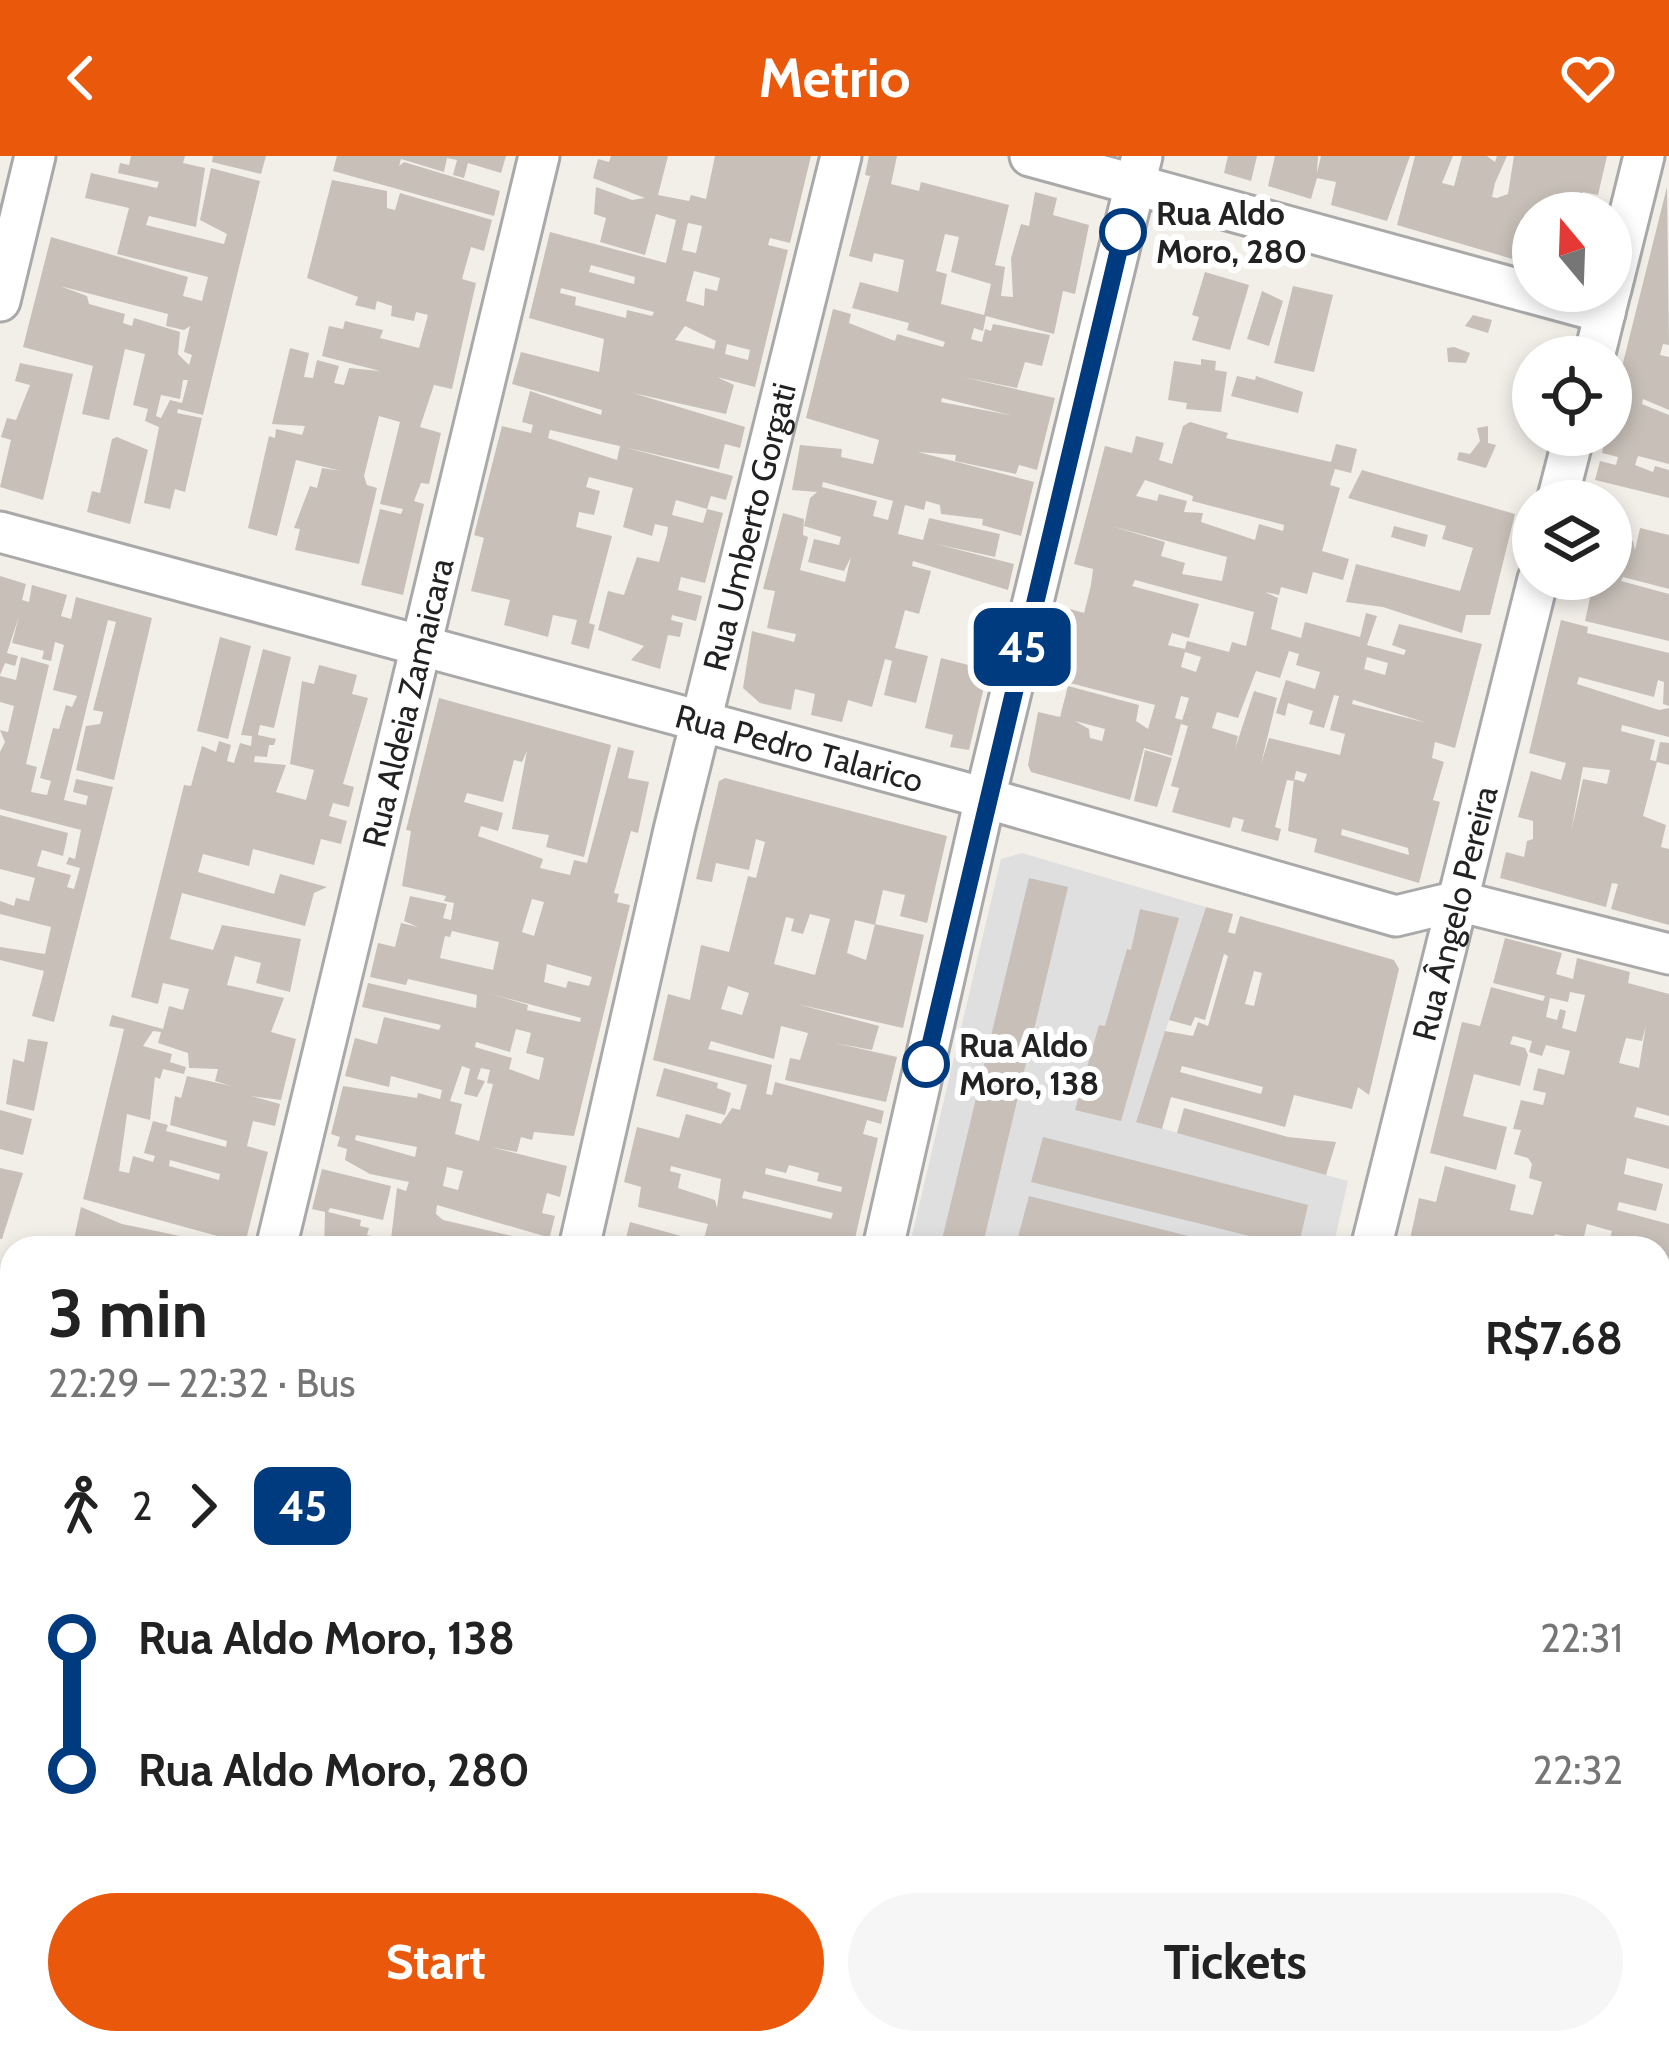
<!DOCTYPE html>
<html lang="en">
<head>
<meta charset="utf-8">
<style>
	body { margin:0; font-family:Cabin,sans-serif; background:#f6f6f6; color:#222; height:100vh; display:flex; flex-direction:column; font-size:45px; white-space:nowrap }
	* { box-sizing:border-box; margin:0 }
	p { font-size:39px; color:#767676 }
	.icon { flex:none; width:66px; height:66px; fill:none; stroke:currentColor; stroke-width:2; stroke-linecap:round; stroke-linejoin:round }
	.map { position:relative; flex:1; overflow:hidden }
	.drawer { position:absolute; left:0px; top:1080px; width:1671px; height:819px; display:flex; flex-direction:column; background:#fff; border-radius:36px 36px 0 0; box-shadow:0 6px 18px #0003 }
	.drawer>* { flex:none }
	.badge { padding:0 24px; border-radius:18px; font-size:42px; line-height:78px }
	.needle { width:78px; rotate:341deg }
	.controls { position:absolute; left:1512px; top:36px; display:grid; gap:24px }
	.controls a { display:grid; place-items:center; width:120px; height:120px; border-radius:50%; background:#fff; box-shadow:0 6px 18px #0003; font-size:60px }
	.map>.badge { position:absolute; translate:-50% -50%; box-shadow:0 0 0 6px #fff }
	.legs { display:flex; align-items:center; gap:18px; height:132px; padding:0 48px; font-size:39px }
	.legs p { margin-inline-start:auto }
	.headline { display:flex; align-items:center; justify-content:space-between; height:204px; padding:0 48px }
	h1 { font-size:66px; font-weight:700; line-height:90px }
	.primary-button { display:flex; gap:24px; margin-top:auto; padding:24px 48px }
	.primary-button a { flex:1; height:138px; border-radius:72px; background:#ea580c; color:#fff; font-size:48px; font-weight:700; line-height:138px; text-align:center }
	.primary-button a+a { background:#f6f6f6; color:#222 }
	ul { padding:0 48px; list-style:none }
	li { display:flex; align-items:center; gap:42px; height:132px; font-size:45px }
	li i { display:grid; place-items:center; width:18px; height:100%; margin:0 15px; background:currentColor }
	li i::after { content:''; width:30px; height:30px; margin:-15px; border:9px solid; border-radius:50%; background:#fff }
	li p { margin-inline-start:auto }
	li:first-child i { background:linear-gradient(#0000 50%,currentColor 0) }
	li:last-child i { background:linear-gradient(currentColor 50%,#0000 0) }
	header { display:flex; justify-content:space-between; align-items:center; height:156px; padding:0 48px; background:#ea580c; color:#fff; font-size:54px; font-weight:700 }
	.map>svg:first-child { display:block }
</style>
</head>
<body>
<header><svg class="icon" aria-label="back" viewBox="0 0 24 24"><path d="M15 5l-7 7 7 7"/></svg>Metrio<svg class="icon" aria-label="heart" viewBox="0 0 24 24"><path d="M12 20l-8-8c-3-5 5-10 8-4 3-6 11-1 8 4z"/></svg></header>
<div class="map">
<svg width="1669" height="1898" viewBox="0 0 1669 1898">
	<rect width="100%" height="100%" fill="#f2efe9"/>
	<path fill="#e0dfdf" d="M1022 697 1206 751 1136 965 1348 1025 1333 1092H909L1001 703Z"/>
	<path fill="#c7bfb8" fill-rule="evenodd" d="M131 0H185L183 7 205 12 196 71 149 60 146 69 224 88 227 78 200 64 211 12 260 25 203 259 178 253 177 257 202 262 185 336 175 333 170 353 144 347 159 271 145 265 148 253 133 249 145 198 125 193 109 264 82 258 93 210 23 191 51 81 188 121 183 140 202 145 208 121 117 98 129 52 85 42 91 17 157 32 159 26 118 17 120 7 129 9ZM60 130 168 158 166 170 184 174 190 170 184 196 192 199 189 209 178 198 180 176 134 162 132 170 123 167 125 158 89 148 87 140ZM183 224H188L182 247 170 244 161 262 156 260 161 239 180 243Z
		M213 0H266L261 18 212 6Z
		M337 0H506L501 17 468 7 464 22 453 19 457 4 447 2 444 16 401 3 399 10 404 6 500 35 494 60 333 15Z
		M611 0H668L658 39 689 45 691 39 706 43 715 0H811L790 87 770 82 768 89 788 94 755 231 717 221 734 229 726 258 633 237 745 271 740 292 725 288 719 313 550 274 548 282 617 304 620 290 733 320 726 344 711 340 707 353 676 344 672 359 703 367 707 353 723 357 705 427 681 421 678 434 702 440 696 465 672 459 671 464 683 467 680 481 668 479 660 513 631 504 644 490 598 474 608 435 624 439 637 401 659 406 667 378 668 371 655 368 652 380 623 371 633 332 589 321 586 331 600 335 594 359 579 356 576 371 612 380 589 467 595 469 589 493 571 488 577 464 553 459 548 481 504 469 510 444 471 435 484 382 474 379 502 270 531 277 533 269 522 266 530 235 601 259 602 254 512 228 521 196 599 216 604 183 529 162 550 76 666 107 676 64 656 58 645 99 600 86 606 62 594 58 596 31 632 44 645 42 593 22 598 3 609 6ZM688 67 702 70 696 97 682 94ZM591 109 635 121 634 128 589 116ZM694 115 720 122 717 135 705 132 704 150 686 145ZM561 132 654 156 652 160 627 154 626 162 575 149 576 141 560 137ZM685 170 716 185 714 193 675 184ZM727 188 750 194 748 204 725 198Z
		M869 0H897L891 28 919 35 921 26 1009 49 995 109 1005 111 1001 140 1013 141 1011 102 1021 68 1029 70 1035 36 1057 42 1053 59 1089 69 1075 138 1063 135 1054 178 986 160 983 175 974 172 971 183 982 186 985 173 991 175 993 168 1050 179 1042 210 1025 206 1017 232 958 220 1055 242 1037 314 1019 309 1016 318 955 305 956 299 918 296 1034 326 1021 380 982 369 983 363 941 358 940 349 926 345 924 354 905 349 898 378 923 384 929 362 1000 378 995 401 936 388 1014 408 1008 434 913 405 912 410 931 415 919 458 905 454 895 492 928 500 916 547 884 539 892 505 885 503 872 551 848 544 842 566 811 559 815 538 795 533 791 554 760 547 743 532 752 475 794 486 796 478 767 472 775 435 763 433 783 357 804 363 803 379 808 381 800 414 845 426 851 401 844 415 808 406 814 383 839 389 841 381 804 370 810 342 817 336 792 334 800 289 842 293 841 301 873 308 879 284 806 262 833 153 851 158 849 167 895 185 897 178 943 191 945 186 907 174 909 167 852 152 860 126 898 136 904 104 874 97 872 106 849 100 870 20 865 19ZM945 78 959 81 951 116 991 128 984 159 941 148 947 118 936 115ZM942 242 1010 259 941 246ZM823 326 893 345 888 364 873 360 877 345 822 331Z
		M1228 0H1257L1251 25 1224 17Z
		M1275 0H1318L1317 17 1321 0H1410L1387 65 1331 49 1336 26 1317 22 1311 43 1268 30Z
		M1415 0H1453L1442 27 1454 30 1462 0H1487L1495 6 1497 0H1507L1495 27 1492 41 1497 42 1508 38 1514 0H1607L1598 39 1583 36 1578 57H1533V109L1397 69Z
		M332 24 387 35V52L395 54 400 37 492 64 484 95 471 91 462 123 476 127 452 233 434 229 420 271 441 277 429 328 421 327 414 345 424 348 403 439 361 429 380 353 401 358 403 353 380 348 400 266 379 260 364 320 367 329 377 332 359 408 295 394 300 373 294 372 310 330 317 332 322 312 341 315 296 304 277 380 248 372 269 280 275 282 276 273 302 279 305 270 272 268 290 192 309 197 304 221 313 222 317 204 339 210 334 227 344 229 349 212 380 215 322 200 329 170 343 173 345 165 357 168 383 174 380 182 419 192 428 159 416 156 414 165 391 160 392 150 377 145 375 154 355 149 358 141 307 122Z
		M1667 31 1669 189 1663 188 1660 199 1669 201V254L1643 243 1642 248 1669 259V308L1638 300 1635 309 1653 316 1655 310 1669 314V342L1595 324 1600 305 1616 309 1618 301 1602 297 1606 279H1611L1616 241 1632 244 1615 239Z
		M1205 116 1249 129 1230 194 1192 184 1199 161 1192 159Z
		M1293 130 1333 139 1314 216 1274 207Z
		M1262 135 1283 145 1269 190 1247 183Z
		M1473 159 1492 164 1488 177 1465 170Z
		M1454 191 1470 197 1466 207 1448 206 1447 192Z
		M1201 203 1216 205 1215 214 1227 216 1221 256 1186 253 1187 247 1168 244 1174 205 1201 209Z
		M20 207 73 218 43 344 0 331 11 284 1 281 7 262 16 264 30 229 15 225Z
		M1237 220 1255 224 1256 220 1303 236 1298 257 1231 240Z
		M1190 266 1228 277 1226 282 1331 306 1336 288 1357 293 1351 317 1335 313 1330 329 1340 332 1322 395 1349 403 1343 424 1313 416 1307 438 1281 431 1279 439 1265 436 1278 442 1271 473 1301 482 1305 466 1360 481 1366 457 1377 460 1367 489 1404 499 1406 494 1392 489 1399 468 1482 488 1455 592 1435 586 1432 602 1444 606 1433 644 1440 646 1419 727 1314 696 1317 683 1288 675 1294 623 1304 626 1307 618 1296 615 1294 625 1287 624 1275 671 1281 673 1278 685 1241 675 1244 664 1233 661 1230 672 1172 656 1179 632 1171 630 1188 570 1181 568 1189 542 1181 540 1175 562 1182 564 1172 600 1144 592 1130 644 1031 616 1028 609 1038 556 1060 561 1068 530 1139 549 1136 565 1148 573 1155 549 1066 526 1073 499 1053 494 1063 451 1084 457 1091 429 1093 413 1074 408 1105 290 1132 297 1136 280 1164 287 1159 304 1172 308 1183 270ZM1145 324 1193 340 1192 345 1284 369 1283 375 1259 368 1255 384 1201 366 1203 357 1184 356 1187 345 1159 338 1157 345 1136 340ZM1111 370 1227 401 1222 425 1182 418 1185 407 1161 400 1165 386ZM1135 424 1254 456 1246 490 1232 486 1229 496 1187 485 1185 493 1168 489 1172 477 1189 482 1199 448 1132 430ZM1289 495 1299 498 1296 509 1320 516 1315 533 1286 524 1276 557 1285 560 1288 547 1313 555 1309 568 1324 572 1334 539 1339 540 1330 574 1345 578 1340 599 1269 582 1261 608 1277 542 1254 535 1235 593 1238 580 1212 572 1217 556 1238 562 1256 515 1280 522ZM1185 496 1201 501 1196 516 1181 511ZM1367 501 1388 507 1385 519 1364 513ZM1353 544H1354L1427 567 1352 548ZM1075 565 1105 573 1102 585 1090 582 1089 573ZM1342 673 1408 692 1409 699 1341 679Z
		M1488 270V287L1496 289 1486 312 1457 304 1459 296 1470 298 1480 285 1477 272Z
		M117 281 148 294 130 368 87 356 92 335 100 337 112 283Z
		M1362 314 1515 358 1490 459H1466L1462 477 1383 451 1346 446 1356 408 1460 435 1473 392 1442 383 1446 370 1348 342Z
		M1394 370 1428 379 1425 391 1391 381Z
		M1640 372 1669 379V433L1623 421 1621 425 1669 438V485L1585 465 1590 442 1568 437 1571 423H1611V378L1633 385 1635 394Z
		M0 420 26 428 22 444 29 446 32 429 67 439 61 460 71 463 76 441 152 462 114 624 76 614 86 570 100 568 103 556 93 554 116 466 108 464 64 644 86 649 88 640 73 636 76 623 113 631 54 866 32 860 44 815 0 804V791L45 798 51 771 0 758V745L14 750 16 742 29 745 35 722 0 713V659L68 677 63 700 42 694 37 710 71 719 67 731 74 733 80 712 66 708 69 701 75 703 81 674 0 653V596L5 586 0 574 8 576 14 550 0 546V520L16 524 21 501 49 509 26 608 37 611 31 636 47 639 51 625 40 622 53 572 59 573 66 549 72 551 77 540 53 534 64 489 55 486 51 505 42 503 44 495 12 487 19 460 7 497 18 500 15 510 5 507 0 519Z
		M1561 464 1588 471 1587 477 1669 497V550L1663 548 1664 526 1658 524 1654 541 1579 521 1577 528 1659 554 1669 552V581L1622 569 1621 575 1655 584 1650 604 1656 605 1660 586 1669 587V609L1657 606 1643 660 1666 669 1661 691 1669 693V769L1611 753 1618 728 1612 727 1606 751 1500 722 1506 696 1524 701 1527 685 1533 683V665L1518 661 1531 615 1561 624 1566 607 1529 597ZM1583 611 1610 614 1607 628 1583 623 1571 676Z
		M220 481 251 490 228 583 197 575Z
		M263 493 291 501 274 572 260 569 258 579 276 583 274 589H269L267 601 255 600 254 606 286 609 276 636 306 644 314 614 290 608 302 525 314 528 319 509 357 519 352 538 368 542 343 628 354 631 349 651 333 647 329 660 347 665 341 688 321 683 314 709 253 693 249 710 203 698 198 716 274 738 280 718 327 731 314 737 305 770 182 737 170 783 213 794 222 769 301 783 290 836 256 827 261 807 235 800 227 829 284 842 271 876 296 883 281 944 251 940 280 948 275 970 253 965 247 990 268 996 244 1092H88L89 1087 74 1083 81 1051 122 1068 219 1088 221 1081 83 1043 124 873 109 870 112 859 163 873 169 850 183 854 189 833 163 827 158 848 131 841 184 629 191 630 202 590 216 596 219 585 231 589 227 605 234 607 240 587 251 590 252 580 241 579ZM153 875 161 876 158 887 188 897 189 912 218 913 215 925 231 930 187 920 181 942 175 940 170 969 227 985 226 991 166 975 168 969 153 965 144 997 155 1000 153 1006 133 1000 129 1017 119 1015 127 958 150 964 155 921 160 923 163 913 184 918 186 911 170 906 172 898 143 890ZM170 1004 220 1018 219 1024 169 1010Z
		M941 502 988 514 969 594 950 591 953 579 925 572Z
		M439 542 611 589 584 701 546 691 549 679 512 673 527 595 522 606 514 604 503 646 467 637 464 646 503 657 498 675 481 670 478 680 543 703 540 712 570 719 574 704 587 707 618 591 634 595 628 622 649 626 638 677 631 675 614 737 619 738 617 746 630 749 574 980 534 976 532 984 521 981 517 996 491 991 567 1010 560 1041 547 1037 542 1057 555 1060 547 1092H390L397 1032 406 1035 409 1026 370 1018 345 1004 347 993 337 990 340 981 331 978 343 930 417 942 418 937 440 943 442 934 391 920 389 931 345 920 355 882 377 888 384 861 439 874 441 869 362 851 368 827 476 852 477 839 408 823 406 829 370 821 378 787 395 791 401 767 418 771 404 765 410 740 447 748 443 762 451 764 454 747 444 745 446 740 402 730 411 675 406 674ZM532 743 544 746 534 780 522 776ZM452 775 499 786 493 814 440 802 445 780 450 781ZM547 808 592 821 589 830 568 825 566 832 544 826ZM488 837 581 862 580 866 527 854 528 849ZM516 873 531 877 526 897 544 902 539 924 509 913 512 902 475 891 476 886 510 896ZM462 910 470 913 464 938 477 941 485 925 477 923 481 912 490 914 487 927 493 928 479 985 455 978 462 948 450 945ZM356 979 417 991 415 1001 355 984ZM447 1011 463 1015 458 1034 443 1030ZM437 1049 544 1080 542 1087 443 1064 436 1058Z
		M1145 594 1172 602 1157 651 1134 645Z
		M725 622 947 680 927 767 900 760 905 739 883 734 875 769 855 764 847 797 866 804 875 768 924 779 903 872 797 848 879 870 872 894 835 887 897 901 886 946 785 924 790 902 800 904 808 877 781 870 774 903 711 885 708 893 772 909 766 938 772 939 775 926 884 955 881 968 867 964 863 978 878 982 853 1091 831 1085 829 1092H762L733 1084 731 1092 624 1090 630 1066 703 1086 708 1068 638 1051 641 1031 624 1026 637 971 679 982 686 958 721 968 732 952 740 954 747 929 653 904 668 838 690 844 701 789 729 796 748 720 756 722 765 686 756 683 749 714 716 707 712 726 696 723 719 625ZM810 758 830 763 815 819 774 808 786 761 794 763 791 775 803 778ZM728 830 749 837 742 859 721 853ZM789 1009 819 1017 817 1025 842 1031 841 1036 765 1018 766 1012 786 1017ZM671 1010 721 1023 717 1052 715 1044 678 1032 681 1018 670 1015ZM744 1035 833 1057 831 1063 742 1042Z
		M1029 722 1068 731 982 1092H940Z
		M1206 751 1233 758 1228 776 1235 778 1240 760 1394 804 1399 813 1369 939 1358 931 1352 953 1294 939 1285 971 1171 941 1162 973 1136 966 1165 875 1193 880 1198 866 1208 870 1228 800 1224 798 1205 864 1195 861 1191 870 1169 864ZM1254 815 1262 817 1254 850 1245 848ZM1182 910 1263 931 1261 938 1180 916Z
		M1140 753 1179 762 1121 965 1075 954 1099 869 1105 870 1127 793 1131 794Z
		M1505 782 1562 797 1556 818 1573 823 1577 802 1630 816 1628 827 1669 838V960L1637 951 1634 961 1669 970V1013L1627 1002 1624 1018 1663 1028 1656 1055 1619 1046 1617 1054 1669 1068V1108L1659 1105V1092H1607L1612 1075 1587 1068 1583 1085 1555 1078 1551 1092H1408L1419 1042 1436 1046 1445 1010 1516 1029 1510 1054 1533 1059 1542 1026 1529 1022 1532 1008 1528 1002 1514 998 1521 974 1513 973 1521 944 1543 949 1546 937 1533 934 1538 912 1564 919 1570 895 1546 889 1542 900 1529 896 1532 885 1513 880 1510 888 1525 892 1528 899 1520 930 1474 918 1463 960 1507 971 1496 1014 1430 997 1462 866 1480 870 1491 831 1543 845 1545 840 1493 827ZM1570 836 1585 839 1576 876 1562 872 1566 855 1560 853 1557 864 1546 861 1550 842 1568 846ZM1646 869 1639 912 1619 907 1626 882 1642 885Z
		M28 883 48 886 34 955 6 948 13 903 24 906Z
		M664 912 718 927 717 932 731 937 725 959 656 940Z
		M1184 952 1288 981 1336 986 1326 1019 1177 977Z
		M0 954 32 963 23 999 0 993Z
		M1043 981 1308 1049 1298 1092 1031 1026Z
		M0 1012 23 1017 2 1083H0Z
		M322 1013 391 1030 383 1064 330 1052 328 1056 361 1064 360 1070 369 1072 367 1079 381 1082 379 1092H324L325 1056 312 1053Z
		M1029 1040 1129 1065 1216 1087 1215 1092H1045L1017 1085Z
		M1661 1151 1669 1153 1665 1229 1659 1226Z
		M1659 1527 1669 1530V1577L1659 1574Z
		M1659 1593 1669 1599 1668 1633 1659 1630Z
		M1659 1688 1669 1690V1717L1659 1715Z
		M1665 1744 1669 1745V1784L1659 1781Z
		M1659 1786 1669 1789V1849L1659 1845Z
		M0 1801 12 1812V1887H41L30 1898H0Z
		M1659 1857 1669 1860 1666 1891 1659 1889Z
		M104 1887H135L145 1895 94 1898Z
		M305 1887H355L349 1898H324Z
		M362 1887H413L408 1898H357Z
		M443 1887H492L489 1898H459L442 1893Z
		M504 1887H649L650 1893 679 1887 680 1898H497Z
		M694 1887H738L741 1898H697Z
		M752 1887H878L865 1893 867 1898H812L808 1889 801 1892 804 1898H756Z
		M1116 1887H1406L1415 1898H1271L1269 1893 1257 1898H1093Z
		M1569 1887H1602L1634 1898H1566Z"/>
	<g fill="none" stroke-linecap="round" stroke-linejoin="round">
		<defs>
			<g id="minor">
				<path d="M1030 0 1605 157"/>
				<path d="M1611 133 1644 0"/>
				<path d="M0 145 35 0"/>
				<path d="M1594 201 1610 136"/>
				<path d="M1557 345 1574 279"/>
				<path id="s1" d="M0 376 985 642 1396 760 1458 745 1669 798"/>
				<path id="s2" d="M276 1092 539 0"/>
				<path id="s3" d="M579 1092 674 674 841 0"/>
				<path d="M883 1092 985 642 1142 0"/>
				<path id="s4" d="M1371 1092 1538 423"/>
				<path d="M0 1298 12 1302"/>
				<path d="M1659 1373 1669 1331"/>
				<path d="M0 1505 12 1455"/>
				<path d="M0 1738 12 1747"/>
				<path d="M184 1887 198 1898"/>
				<path d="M1457 1887 1466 1898"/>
				<path d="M977 1898 1001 1887"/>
				<path d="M1530 1898 1536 1887"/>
			</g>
		</defs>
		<use href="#minor" stroke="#a9a9a9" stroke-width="45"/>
		<use href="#minor" stroke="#fff" stroke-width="39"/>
	</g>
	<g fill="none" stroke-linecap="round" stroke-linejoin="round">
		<defs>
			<path id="line-1" d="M926 908 1123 76"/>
		</defs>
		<use href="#line-1" stroke="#fff" stroke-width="27"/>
		<use href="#line-1" stroke="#003b80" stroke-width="18"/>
	</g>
	<g fill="#fff" stroke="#003b80" stroke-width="6">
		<circle cx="1123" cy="76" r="21"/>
		<circle cx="926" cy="908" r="21"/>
	</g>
	<g text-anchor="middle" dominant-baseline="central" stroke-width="12" stroke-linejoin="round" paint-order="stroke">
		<g font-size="33" font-weight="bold" fill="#222" stroke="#fff" text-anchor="start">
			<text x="1156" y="57">Rua Aldo<tspan x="1156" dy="38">Moro, 280</tspan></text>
			<text x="959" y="889">Rua Aldo<tspan x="959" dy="38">Moro, 138</tspan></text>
		</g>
		<g font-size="33" fill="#222" stroke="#fff">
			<text stroke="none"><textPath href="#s3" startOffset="741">Rua Umberto Gorgati</textPath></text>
			<text stroke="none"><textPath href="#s2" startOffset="561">Rua Aldeia Zamaicara</textPath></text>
			<text stroke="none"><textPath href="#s1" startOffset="828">Rua Pedro Talarico</textPath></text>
			<text stroke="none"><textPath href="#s4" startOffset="345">Rua Ângelo Pereira</textPath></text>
		</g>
	</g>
</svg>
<div class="controls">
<a><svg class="needle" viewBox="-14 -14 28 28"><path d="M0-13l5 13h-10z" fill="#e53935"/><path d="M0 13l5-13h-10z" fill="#767676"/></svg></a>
<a><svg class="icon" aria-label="locate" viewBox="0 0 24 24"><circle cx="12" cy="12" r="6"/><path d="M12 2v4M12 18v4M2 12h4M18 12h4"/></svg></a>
<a><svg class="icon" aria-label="layers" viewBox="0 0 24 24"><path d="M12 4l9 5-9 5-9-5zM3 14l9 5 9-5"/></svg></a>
</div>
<b class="badge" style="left:1022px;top:491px;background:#003b80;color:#fff">45</b>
<section class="drawer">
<div class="headline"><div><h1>3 min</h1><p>22:29 – 22:32 · Bus</p></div><b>R$7.68</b></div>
<div class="legs"><svg class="icon" aria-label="walk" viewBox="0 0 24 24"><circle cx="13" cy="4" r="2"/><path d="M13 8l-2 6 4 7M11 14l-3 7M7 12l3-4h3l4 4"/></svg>2<svg class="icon" aria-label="forward" viewBox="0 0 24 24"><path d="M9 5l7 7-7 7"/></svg><b class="badge" style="background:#003b80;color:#fff">45</b></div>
<ul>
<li><i style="color:#003b80"></i><b>Rua Aldo Moro, 138</b><p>22:31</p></li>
<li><i style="color:#003b80"></i><b>Rua Aldo Moro, 280</b><p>22:32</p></li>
</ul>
<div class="primary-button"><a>Start</a><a>Tickets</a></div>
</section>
</div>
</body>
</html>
